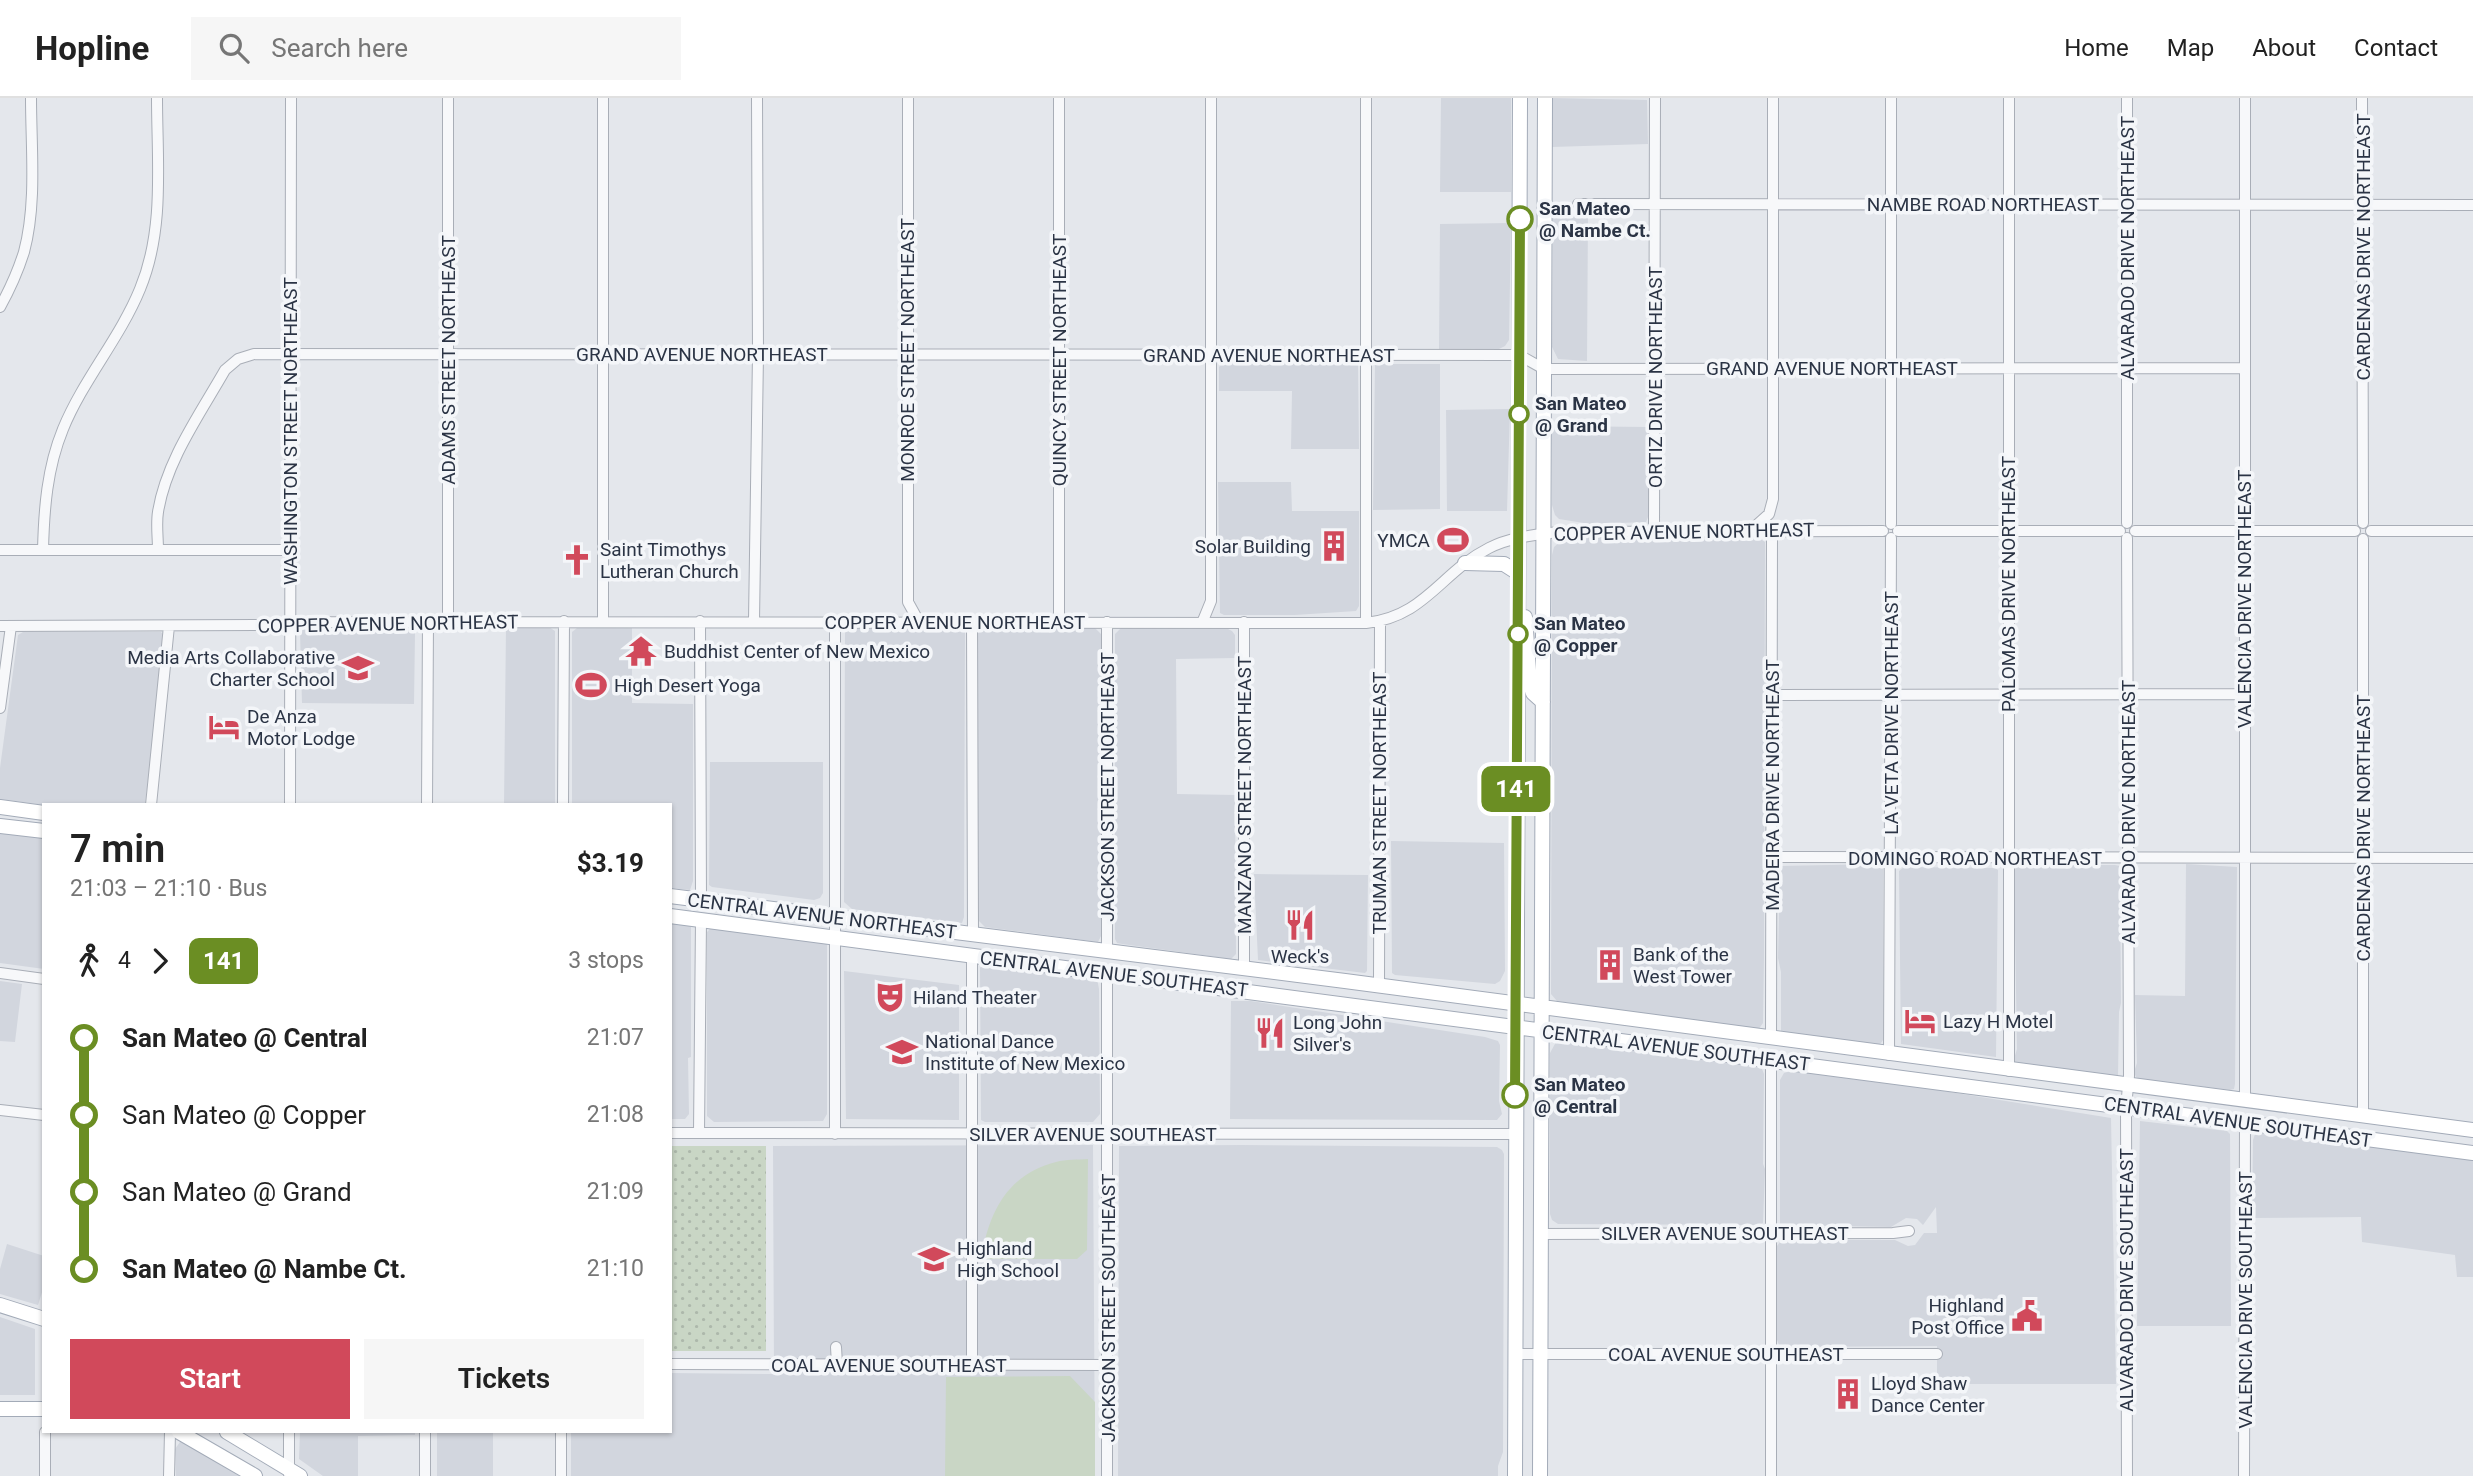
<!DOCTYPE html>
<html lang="en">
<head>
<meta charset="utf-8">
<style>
	body { margin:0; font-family:Roboto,sans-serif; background:#f6f6f6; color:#222; height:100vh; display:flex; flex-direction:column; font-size:26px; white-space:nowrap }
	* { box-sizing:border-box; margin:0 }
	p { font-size:23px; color:#767676 }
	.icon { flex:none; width:38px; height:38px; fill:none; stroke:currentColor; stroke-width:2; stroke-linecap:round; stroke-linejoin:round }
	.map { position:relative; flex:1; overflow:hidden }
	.side { position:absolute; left:42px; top:705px; width:630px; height:630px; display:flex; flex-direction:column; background:#fff; border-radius:0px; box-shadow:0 2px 5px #0004 }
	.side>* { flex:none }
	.badge { padding:0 14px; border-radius:10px; font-size:24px; line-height:46px }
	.map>.badge { position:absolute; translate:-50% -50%; box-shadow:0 0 0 4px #fff }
	.legs { display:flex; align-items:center; gap:10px; height:77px; padding:0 28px; font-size:23px }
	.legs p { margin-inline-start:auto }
	.summary { display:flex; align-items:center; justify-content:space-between; height:119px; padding:0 28px }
	h1 { font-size:38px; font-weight:600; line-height:52px }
	.primary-button { display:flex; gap:14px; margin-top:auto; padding:14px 28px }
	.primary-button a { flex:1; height:80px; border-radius:0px; background:#d1495b; color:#fff; font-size:28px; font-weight:600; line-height:80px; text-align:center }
	.primary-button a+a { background:#f6f6f6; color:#222 }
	ul { padding:0 28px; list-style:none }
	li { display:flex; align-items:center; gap:24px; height:77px; font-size:26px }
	li i { display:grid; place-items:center; width:10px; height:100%; margin:0 9px; background:currentColor }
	li i::after { content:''; width:18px; height:18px; margin:-9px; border:5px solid; border-radius:50%; background:#fff }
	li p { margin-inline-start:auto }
	li:first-child i { background:linear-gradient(#0000 50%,currentColor 0) }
	li:last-child i { background:linear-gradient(currentColor 50%,#0000 0) }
	header { display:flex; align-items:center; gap:42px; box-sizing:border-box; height:98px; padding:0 35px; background:#fff; border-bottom:2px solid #e0e0e0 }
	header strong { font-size:33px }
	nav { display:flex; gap:38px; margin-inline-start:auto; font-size:24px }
	.search { width:490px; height:63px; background:#f6f6f6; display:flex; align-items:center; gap:18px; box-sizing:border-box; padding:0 24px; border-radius:0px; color:#767676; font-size:26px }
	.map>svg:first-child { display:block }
</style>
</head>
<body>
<header>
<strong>Hopline</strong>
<div class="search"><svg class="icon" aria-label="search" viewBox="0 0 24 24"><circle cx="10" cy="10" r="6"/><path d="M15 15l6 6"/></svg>Search here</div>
<nav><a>Home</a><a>Map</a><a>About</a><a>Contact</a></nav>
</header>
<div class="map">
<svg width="2473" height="1378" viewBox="0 0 2473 1378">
	<defs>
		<pattern id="park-dots" width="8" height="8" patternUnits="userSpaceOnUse" patternTransform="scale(1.75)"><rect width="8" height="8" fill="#c9d6c5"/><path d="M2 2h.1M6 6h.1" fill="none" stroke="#adb8ab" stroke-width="1.8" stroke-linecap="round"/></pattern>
	</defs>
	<rect width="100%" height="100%" fill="#e4e7ec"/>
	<path fill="#d2d6de" d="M1441 0H1511V94H1440Z
		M1552 0 1647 2 1648 46 1552 49Z
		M1553 118H1588L1587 263 1558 261 1552 249Z
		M1511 125 1509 242 1505 248 1499 251H1439L1440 126Z
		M1224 264 1358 266 1359 351H1291L1292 293H1219V269Z
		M1375 266H1440V411L1373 412Z
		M1510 311 1507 413H1447L1446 312Z
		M1552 328 1648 329V419L1646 424 1590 426 1559 421 1555 417 1552 407Z
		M1218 384H1291L1292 413H1359V508L1356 513 1295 517H1224L1220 515Z
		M1590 439 1759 440 1765 444 1764 859 1763 925 1758 932 1557 903 1551 896 1552 457 1554 449 1560 444Z
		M506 529H549L555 533V707H504Z
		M577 530H632V605L693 606V783L690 792 670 790V707H572V534Z
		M850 530 965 532 964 819 962 825 852 811 844 804 845 533Z
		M1095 530 1101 536V838L1098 844 985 829 978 822V535L984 531Z
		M1121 530 1228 531 1232 533 1235 537V560L1176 561 1177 696 1235 697 1236 856 1231 861 1122 846 1117 845 1115 841V536Z
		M304 531 412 532 415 535 414 606 302 605 300 534Z
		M23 534H161L165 539 145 707H44L0 701V670L18 537Z
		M710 664H823V795L820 800 814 802 712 789 709 787Z
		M0 734 44 740V871L0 865Z
		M1391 743 1504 745 1505 873 1500 883 1495 886 1395 877 1392 875Z
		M1878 766 1883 769V942L1881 945 1878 947 1786 935 1781 933V874L1778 860 1780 768Z
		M2186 766 2237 769 2235 986 2234 991 2230 992 2140 981 2136 979 2134 974 2137 965 2135 897 2185 898Z
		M2022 767H2115L2120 768 2121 905 2119 914 2118 978 2013 964 2017 951 2014 772 2016 768Z
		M1904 769 1995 770 1998 772 1996 959 1901 946 1899 773Z
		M1254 776 1368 777 1367 873 1365 875 1258 862Z
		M670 823 691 826V959L688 960 689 1016 685 1021H670Z
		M713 828 827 845V1016L823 1023 714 1024 707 1018V834Z
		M984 865 1097 880 1099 891 1100 1016 1093 1024H985L981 1022 980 870Z
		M844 873 959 887V1022L846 1021Z
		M0 883 22 886 15 944 0 943Z
		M1231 903H1251L1485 939 1498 943 1500 947 1499 1003 1502 1016 1497 1022 1230 1021Z
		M1562 943 1756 968 1762 971 1764 976 1763 1066 1765 1071 1763 1125 1758 1127 1558 1126 1552 1122 1550 1116V955L1556 944Z
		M1791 973 1937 992 2111 1020 2116 1286H1937V1248L1784 1249 1779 1247 1777 1242V1148L1780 1144 1783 1142H1895L1908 1148 1915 1147 1924 1135H1937L1936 1109 1923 1127 1917 1121 1906 1120 1891 1129 1780 1127V982L1784 975Z
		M2140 1023 2227 1033 2230 1036 2231 1228H2137Z
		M2261 1034 2473 1062V1179H2457L2455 1157 2362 1144 2361 1119 2252 1120 2253 1042 2255 1036Z
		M1093 1047 1095 1378H571V1334H670V1275L774 1276 773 1048Z
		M1241 1047 1497 1049 1502 1052 1504 1056 1503 1354 1498 1368V1378H1118L1119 1048Z
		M7 1146 44 1158V1188L38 1207 0 1196V1171Z
		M0 1219 35 1231V1297H0Z
		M300 1334H415V1337L358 1338V1378H323L299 1361Z
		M437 1334H493V1378H437Z
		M180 1344H184L239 1378H176L175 1351Z"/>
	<path fill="#c9d6c5" d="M1088 1061 1087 1152 1077 1161H981C989 1115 1006 1077 1056 1064 1066 1061 1078 1062 1088 1061Z
		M1070 1278 1095 1304V1378H945L946 1279Z"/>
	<path fill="url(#park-dots)" d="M670 1048H766V1253H670Z"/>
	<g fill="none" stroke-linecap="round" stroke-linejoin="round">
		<defs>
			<path id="minor" d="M603 0V523
				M908 0V504L919 524
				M2127 0V425
				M2362 0 2363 425
				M1578 106 2473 107
				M0 209C10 191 18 173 24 154 37 105 31 50 31 0
				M1891 426V0
				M1654 432 1655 0
				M1750 433 1769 416 1773 401V0
				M1898 433H2120
				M2135 433H2355
				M2371 433H2473
				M0 452H290
				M43 452C44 411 47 370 63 331 83 282 120 240 140 191 165 131 157 63 157 0
				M158 452C158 439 156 426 158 414 166 363 200 316 225 272L238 261 254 256 1519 257 1544 271 2244 270
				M448 523V0
				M700 523 701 802
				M754 523 758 256 757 0
				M835 524V1036
				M972 524 973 837
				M1059 525V0
				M1202 525 1211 503V0
				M1366 525V0
				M0 528 279 527 289 524 1366 525C1425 519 1441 474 1489 450 1510 439 1535 437 1558 434L1883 433
				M1772 597 2245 596
				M0 610 11 528
				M151 707 169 528
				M290 707 291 0
				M427 707 428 523
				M563 707 564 523
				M1772 759 2473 760
				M1107 854V524
				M1244 870V524
				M1107 874V1378
				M0 875 44 881
				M1379 888 1380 523
				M1771 941 1772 433
				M1889 957 1891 440
				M2009 973V0
				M2245 1002V0
				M0 1012 44 1017
				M2363 1018V441
				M670 1035 1515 1036
				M699 1035 701 822
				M1541 1136 1893 1135 1909 1133
				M836 1249 837 1266
				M1515 1256H1937
				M670 1266 1107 1267
				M972 1268V857
				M289 1334V1376
				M425 1334V1378
				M45 1378V1334
				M169 1378 170 1334
				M561 1378V1334
				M1771 1378V962
				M2127 1378 2126 1009 2129 978 2127 440
				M2244 1378 2245 1025"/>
			<path id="major" d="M1465 465 1504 466 1518 475
				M1525 519 1530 587 1533 595 1543 604
				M0 709 44 715
				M0 728 44 733
				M670 798 1345 883 2473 1032
				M670 818 2473 1055
				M0 1207 44 1221
				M0 1311H44
				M179 1334 255 1378
				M227 1334 300 1378
				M1515 1378 1520 0
				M1540 1378 1545 0"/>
		</defs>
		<use href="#minor" stroke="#a9aeb7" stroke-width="12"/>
		<use href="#major" stroke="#a3abb8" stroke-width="16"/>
		<use href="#minor" stroke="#f7f8fa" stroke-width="10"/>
		<use href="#major" stroke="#fff" stroke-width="14"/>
	</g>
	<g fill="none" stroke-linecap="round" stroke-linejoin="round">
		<defs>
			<path id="line-1" d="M1515 997 1520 121"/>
		</defs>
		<use href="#line-1" stroke="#fff" stroke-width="16"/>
		<use href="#line-1" stroke="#6b8e23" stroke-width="10"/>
	</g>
	<defs>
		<symbol id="stadium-bare" viewBox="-9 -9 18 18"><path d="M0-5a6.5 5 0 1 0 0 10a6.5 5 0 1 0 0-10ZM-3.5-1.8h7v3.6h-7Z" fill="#d1495b" stroke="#f4f6f9" stroke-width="2.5" paint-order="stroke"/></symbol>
		<symbol id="building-bare" viewBox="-9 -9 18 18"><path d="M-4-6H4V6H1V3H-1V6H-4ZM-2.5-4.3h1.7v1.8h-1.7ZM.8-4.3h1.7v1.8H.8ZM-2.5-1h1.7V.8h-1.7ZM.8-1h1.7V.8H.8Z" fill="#d1495b" stroke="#f4f6f9" stroke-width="2.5" paint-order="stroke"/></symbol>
		<symbol id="church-bare" viewBox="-9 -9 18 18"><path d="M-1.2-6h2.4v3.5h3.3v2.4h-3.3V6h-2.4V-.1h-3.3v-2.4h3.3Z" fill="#d1495b" stroke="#f4f6f9" stroke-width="2.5" paint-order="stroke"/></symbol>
		<symbol id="temple-bare" viewBox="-9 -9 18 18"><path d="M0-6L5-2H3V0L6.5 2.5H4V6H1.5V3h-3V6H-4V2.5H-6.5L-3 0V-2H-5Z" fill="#d1495b" stroke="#f4f6f9" stroke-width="2.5" paint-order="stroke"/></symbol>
		<symbol id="school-bare" viewBox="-9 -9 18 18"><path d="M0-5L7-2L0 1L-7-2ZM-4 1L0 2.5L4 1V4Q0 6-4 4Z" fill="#d1495b" stroke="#f4f6f9" stroke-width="2.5" paint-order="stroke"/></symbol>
		<symbol id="hotel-bare" viewBox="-9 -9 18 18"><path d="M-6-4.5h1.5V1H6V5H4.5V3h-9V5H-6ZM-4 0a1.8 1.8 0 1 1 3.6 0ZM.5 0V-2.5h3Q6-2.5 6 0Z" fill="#d1495b" stroke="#f4f6f9" stroke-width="2.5" paint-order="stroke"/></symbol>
		<symbol id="restaurant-bare" viewBox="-9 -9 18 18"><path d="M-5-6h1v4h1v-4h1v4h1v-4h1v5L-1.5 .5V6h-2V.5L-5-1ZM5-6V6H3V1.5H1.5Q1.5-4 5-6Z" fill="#d1495b" stroke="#f4f6f9" stroke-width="2.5" paint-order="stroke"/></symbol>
		<symbol id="theatre-bare" viewBox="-9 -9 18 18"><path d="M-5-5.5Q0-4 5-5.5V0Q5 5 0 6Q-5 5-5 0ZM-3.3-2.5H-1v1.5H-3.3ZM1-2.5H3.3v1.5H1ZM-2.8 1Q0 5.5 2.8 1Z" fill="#d1495b" stroke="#f4f6f9" stroke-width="2.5" paint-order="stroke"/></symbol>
		<symbol id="civic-bare" viewBox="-9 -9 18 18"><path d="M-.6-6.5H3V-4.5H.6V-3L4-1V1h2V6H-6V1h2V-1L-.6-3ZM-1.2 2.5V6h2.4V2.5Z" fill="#d1495b" stroke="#f4f6f9" stroke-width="2.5" paint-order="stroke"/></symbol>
	</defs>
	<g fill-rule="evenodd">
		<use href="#stadium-bare" x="1431" y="420" width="44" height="44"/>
		<use href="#building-bare" x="1312" y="426" width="44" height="44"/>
		<use href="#church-bare" x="555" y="440" width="44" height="44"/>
		<use href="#temple-bare" x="619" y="531" width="44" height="44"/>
		<use href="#school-bare" x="336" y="548" width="44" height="44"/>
		<use href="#stadium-bare" x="569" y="565" width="44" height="44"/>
		<use href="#hotel-bare" x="202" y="607" width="44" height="44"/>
		<use href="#restaurant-bare" x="1278" y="805" width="44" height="44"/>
		<use href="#building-bare" x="1588" y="845" width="44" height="44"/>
		<use href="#theatre-bare" x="868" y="877" width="44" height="44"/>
		<use href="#hotel-bare" x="1898" y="901" width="44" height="44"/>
		<use href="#restaurant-bare" x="1248" y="913" width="44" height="44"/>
		<use href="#school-bare" x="880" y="932" width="44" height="44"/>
		<use href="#school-bare" x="912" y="1139" width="44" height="44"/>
		<use href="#civic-bare" x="2005" y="1196" width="44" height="44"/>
		<use href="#building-bare" x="1826" y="1274" width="44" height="44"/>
	</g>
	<g fill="#fff" stroke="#6b8e23" stroke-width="3.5">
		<circle cx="1520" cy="121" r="12"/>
		<circle cx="1519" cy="316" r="9"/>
		<circle cx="1518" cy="536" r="9"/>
		<circle cx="1515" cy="997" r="12"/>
	</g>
	<g text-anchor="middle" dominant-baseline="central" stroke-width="7" stroke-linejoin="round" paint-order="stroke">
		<g font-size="19" fill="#2b3445" stroke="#f4f6f9">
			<text x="1983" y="106">NAMBE ROAD NORTHEAST</text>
			<text transform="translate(2363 149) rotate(-90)">CARDENAS DRIVE NORTHEAST</text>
			<text transform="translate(2127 150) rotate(-90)">ALVARADO DRIVE NORTHEAST</text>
			<text transform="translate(907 252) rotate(-90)">MONROE STREET NORTHEAST</text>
			<text x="702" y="256">GRAND AVENUE NORTHEAST</text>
			<text x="1269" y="257">GRAND AVENUE NORTHEAST</text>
			<text transform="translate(448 262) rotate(-90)">ADAMS STREET NORTHEAST</text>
			<text transform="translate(1059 262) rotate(-90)">QUINCY STREET NORTHEAST</text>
			<text x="1832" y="270">GRAND AVENUE NORTHEAST</text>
			<text transform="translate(1655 279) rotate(-90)">ORTIZ DRIVE NORTHEAST</text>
			<text transform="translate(290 333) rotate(-90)">WASHINGTON STREET NORTHEAST</text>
			<text transform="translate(1684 434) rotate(-1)">COPPER AVENUE NORTHEAST</text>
			<text transform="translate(2008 486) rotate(-90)">PALOMAS DRIVE NORTHEAST</text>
			<text transform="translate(2244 501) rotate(-90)">VALENCIA DRIVE NORTHEAST</text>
			<text x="955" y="524">COPPER AVENUE NORTHEAST</text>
			<text transform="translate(388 526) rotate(-1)">COPPER AVENUE NORTHEAST</text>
			<text transform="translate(1891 615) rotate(-90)">LA VETA DRIVE NORTHEAST</text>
			<text transform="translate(1772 687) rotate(-90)">MADEIRA DRIVE NORTHEAST</text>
			<text transform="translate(1107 689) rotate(-90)">JACKSON STREET NORTHEAST</text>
			<text transform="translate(1244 697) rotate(-90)">MANZANO STREET NORTHEAST</text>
			<text transform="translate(1379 705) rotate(-90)">TRUMAN STREET NORTHEAST</text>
			<text transform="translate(2128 714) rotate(-90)">ALVARADO DRIVE NORTHEAST</text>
			<text transform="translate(2363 730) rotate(-90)">CARDENAS DRIVE NORTHEAST</text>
			<text x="1975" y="760">DOMINGO ROAD NORTHEAST</text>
			<text transform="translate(822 818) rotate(7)">CENTRAL AVENUE NORTHEAST</text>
			<text transform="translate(1114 876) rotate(7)">CENTRAL AVENUE SOUTHEAST</text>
			<text transform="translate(1676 950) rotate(7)">CENTRAL AVENUE SOUTHEAST</text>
			<text transform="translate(2238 1024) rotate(8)">CENTRAL AVENUE SOUTHEAST</text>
			<text x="1093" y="1036">SILVER AVENUE SOUTHEAST</text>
			<text x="1725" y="1135">SILVER AVENUE SOUTHEAST</text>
			<text transform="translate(2126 1182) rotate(-90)">ALVARADO DRIVE SOUTHEAST</text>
			<text transform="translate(2245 1202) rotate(-90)">VALENCIA DRIVE SOUTHEAST</text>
			<text transform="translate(1108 1210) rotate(-90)">JACKSON STREET SOUTHEAST</text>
			<text x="1726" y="1256">COAL AVENUE SOUTHEAST</text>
			<text x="889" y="1267">COAL AVENUE SOUTHEAST</text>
		</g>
		<g font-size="19" font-weight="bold" fill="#2b3445" stroke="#f4f6f9" text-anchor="start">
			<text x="1539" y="110">San Mateo<tspan x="1539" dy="22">@ Nambe Ct.</tspan></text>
			<text x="1535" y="305">San Mateo<tspan x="1535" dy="22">@ Grand</tspan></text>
			<text x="1534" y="525">San Mateo<tspan x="1534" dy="22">@ Copper</tspan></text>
			<text x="1534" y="986">San Mateo<tspan x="1534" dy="22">@ Central</tspan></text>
		</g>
		<g font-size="19" fill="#2b3445" stroke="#f4f6f9" text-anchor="start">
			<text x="1430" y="442" text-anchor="end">YMCA</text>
			<text x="1311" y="448" text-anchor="end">Solar Building</text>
			<text x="600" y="451">Saint Timothys<tspan x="600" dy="22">Lutheran Church</tspan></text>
			<text x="664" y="553">Buddhist Center of New Mexico</text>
			<text x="335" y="559" text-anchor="end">Media Arts Collaborative<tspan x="335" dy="22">Charter School</tspan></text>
			<text x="614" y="587">High Desert Yoga</text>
			<text x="247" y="618">De Anza<tspan x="247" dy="22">Motor Lodge</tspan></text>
			<text x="1633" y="856">Bank of the<tspan x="1633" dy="22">West Tower</tspan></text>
			<text x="1300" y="858" text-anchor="middle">Weck's</text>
			<text x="913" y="899">Hiland Theater</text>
			<text x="1943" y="923">Lazy H Motel</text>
			<text x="1293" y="924">Long John<tspan x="1293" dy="22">Silver's</tspan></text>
			<text x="925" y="943">National Dance<tspan x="925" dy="22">Institute of New Mexico</tspan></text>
			<text x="957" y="1150">Highland<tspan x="957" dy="22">High School</tspan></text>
			<text x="2004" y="1207" text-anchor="end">Highland<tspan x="2004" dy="22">Post Office</tspan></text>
			<text x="1871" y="1285">Lloyd Shaw<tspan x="1871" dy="22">Dance Center</tspan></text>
		</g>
	</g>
</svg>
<b class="badge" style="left:1516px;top:691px;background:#6b8e23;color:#fff">141</b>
<section class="side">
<div class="summary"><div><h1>7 min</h1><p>21:03 – 21:10 · Bus</p></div><b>$3.19</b></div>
<div class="legs"><svg class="icon" aria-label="walk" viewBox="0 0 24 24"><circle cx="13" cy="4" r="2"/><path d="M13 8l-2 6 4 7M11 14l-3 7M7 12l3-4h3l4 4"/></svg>4<svg class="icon" aria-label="forward" viewBox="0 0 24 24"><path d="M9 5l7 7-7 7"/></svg><b class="badge" style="background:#6b8e23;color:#fff">141</b><p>3 stops</p></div>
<ul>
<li><i style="color:#6b8e23"></i><b>San Mateo @ Central</b><p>21:07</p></li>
<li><i style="color:#6b8e23"></i><span>San Mateo @ Copper</span><p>21:08</p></li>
<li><i style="color:#6b8e23"></i><span>San Mateo @ Grand</span><p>21:09</p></li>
<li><i style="color:#6b8e23"></i><b>San Mateo @ Nambe Ct.</b><p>21:10</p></li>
</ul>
<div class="primary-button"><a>Start</a><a>Tickets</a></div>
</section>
</div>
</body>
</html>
